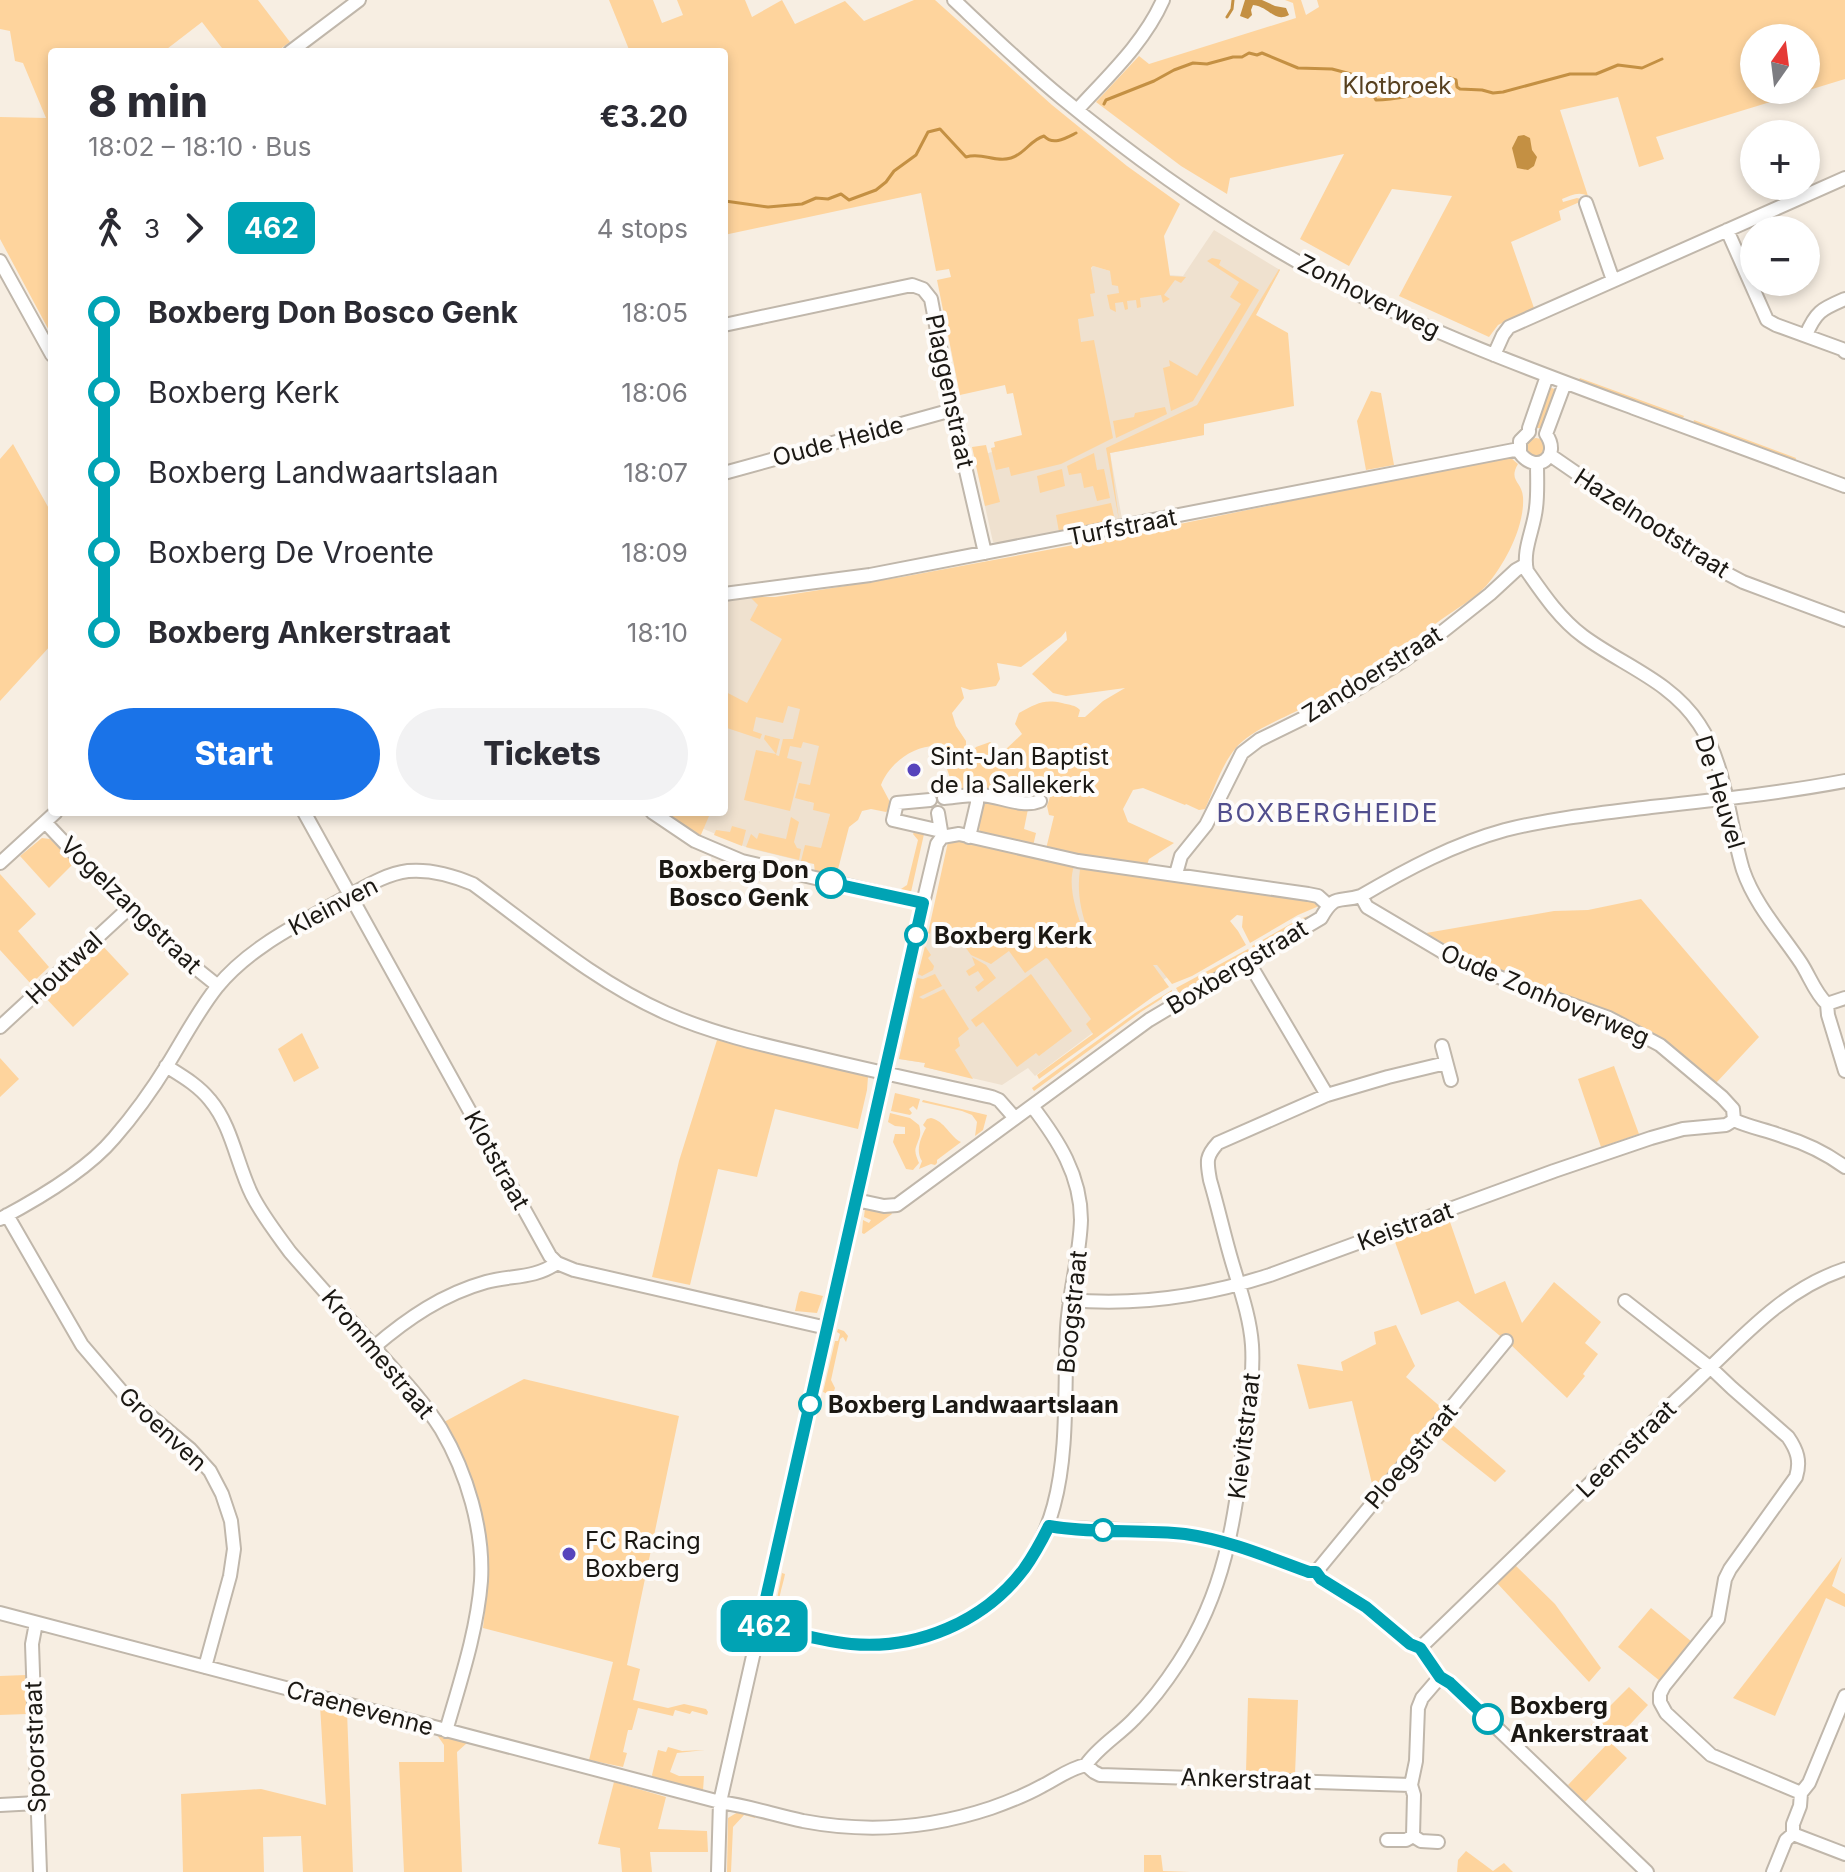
<!DOCTYPE html>
<html lang="en">
<head>
<meta charset="utf-8">
<style>
	body { margin:0; font-family:Inter,sans-serif; background:#f2f2f3; color:#2b2b33; height:100vh; display:flex; flex-direction:column; font-size:30px; white-space:nowrap }
	* { box-sizing:border-box; margin:0 }
	p { font-size:26px; color:#7c7c81 }
	.icon { flex:none; width:44px; height:44px; fill:none; stroke:currentColor; stroke-width:2; stroke-linecap:round; stroke-linejoin:round }
	.map { position:relative; flex:1; overflow:hidden }
	.side { position:absolute; left:48px; top:48px; width:680px; height:768px; display:flex; flex-direction:column; background:#fff; border-radius:8px; box-shadow:0 4px 12px #0003 }
	.side>* { flex:none }
	.badge { padding:0 16px; border-radius:12px; font-size:28px; line-height:52px }
	.needle { width:52px; rotate:14deg }
	.controls { position:absolute; left:1740px; top:24px; display:grid; gap:16px }
	.controls a { display:grid; place-items:center; width:80px; height:80px; border-radius:50%; background:#fff; box-shadow:0 4px 12px #0003; font-size:40px }
	.map>.badge { position:absolute; translate:-50% -50%; box-shadow:0 0 0 4px #fff }
	.legs { display:flex; align-items:center; gap:12px; height:88px; padding:0 40px; font-size:26px }
	.legs p { margin-inline-start:auto }
	.headline { display:flex; align-items:center; justify-content:space-between; height:136px; padding:0 40px }
	h1 { font-size:44px; font-weight:800; line-height:60px }
	.action { display:flex; gap:16px; margin-top:auto; padding:16px 40px }
	.action a { flex:1; height:92px; border-radius:48px; background:#1a73e8; color:#fff; font-size:32px; font-weight:800; line-height:92px; text-align:center }
	.action a+a { background:#f2f2f3; color:#2b2b33 }
	ul { padding:0 40px; list-style:none }
	li { display:flex; align-items:center; gap:28px; height:80px; font-size:30px }
	li i { display:grid; place-items:center; width:12px; height:100%; margin:0 10px; background:currentColor }
	li i::after { content:''; width:20px; height:20px; margin:-10px; border:6px solid; border-radius:50%; background:#fff }
	li p { margin-inline-start:auto }
	li:first-child i { background:linear-gradient(#0000 50%,currentColor 0) }
	li:last-child i { background:linear-gradient(currentColor 50%,#0000 0) }
	.map>svg:first-child { display:block }
</style>
</head>
<body>
<div class="map">
<svg width="1845" height="1872" viewBox="0 0 1845 1872">
	<rect width="100%" height="100%" fill="#f7eee2"/>
	<path fill="#efe1cf" d="M1214 230 1280 270 1200 416 1204 435 1110 453 1122 519 1001 543 993 542 974 457 1069 430 1063 317 1093 266 1110 271 1183 276Z
		M764 597 827 706 809 802 815 803 830 814 824 838 825 844 814 864 748 848 697 826 692 830 665 812H724V601Z
		M1071 867 1102 872 1174 972 1035 1076 1028 1068 1002 1085 924 1067 925 1063 899 1059 918 974 933 922Z"/>
	<path fill="#fed49d" fill-rule="evenodd" d="M0 0H258L290 42 276 52H225L202 22 163 52H52V336L0 239V117L46 118 23 63 15 61 10 31 0 29Z
		M609 0H653L662 23 683 15 677 0H745L752 17 782 0 795 24 845 1 864 21 914 0H935L1052 105 1127 166 1180 204 1164 236 1170 276 1186 277 1181 283 1175 280 1164 295 1170 299 1163 303 1161 295 1140 298 1141 307 1137 308 1136 300 1127 301 1128 309 1125 310 1123 302 1115 303 1116 312 1110 309 1107 295 1119 293 1118 286 1112 285 1110 271 1093 266 1091 268 1095 293 1090 294 1094 316 1078 319 1081 342 1094 340 1113 438 1061 464 1011 476 1009 467 996 470 991 448 995 447 994 442 1022 435 1013 393 1007 394 1005 385 960 395 937 280 951 277 949 269 936 271 921 193 724 235V52H630Z
		M1285 0H1301L1306 15 1319 7 1317 0H1845V79L1656 137 1664 159 1639 167 1618 97 1560 110 1588 196C1579 191 1571 195 1562 199L1563 202 1577 198 1581 199 1582 201 1559 211 1561 220 1511 242 1534 308 1498 325 1489 337 1399 296 1452 196 1392 189 1349 266 1300 239 1344 154 1230 178 1227 194 1181 166 1096 102 1139 56 1149 64 1296 18 1293 3ZM1754 38H1806V90H1754Z
		M1212 258 1221 260 1219 265 1259 290 1193 401 1171 411 1163 368 1170 366 1169 360 1197 376 1241 304 1230 297 1239 282 1207 261Z
		M1279 269 1280 270 1256 315 1288 333 1294 406 1204 424V435L1110 453 1119 520 1106 448 1197 405Z
		M1580 378 1684 416 1682 420 1578 381Z
		M1549 387 1557 390 1546 430 1541 428H1531Z
		M1371 391 1381 393 1394 465 1366 470 1357 421Z
		M1165 407 1167 414 1116 438 1113 421 1134 417 1135 413Z
		M1694 420 1796 458 1795 461 1693 424Z
		M1526 448a10 10 0 1 1 20 0a10 10 0 1 1-20 0Z
		M13 444 52 514V644L0 701V459Z
		M986 445 1000 502 985 506 972 447Z
		M1094 453 1097 470 1104 469 1110 498 1097 501 1093 486 1084 488 1081 473 1069 475 1067 466Z
		M1503 457 1511 458 1518 464C1508 481 1522 481 1523 497 1525 526 1505 564 1486 586 1474 599 1456 609 1442 619 1399 651 1355 679 1308 705 1286 718 1251 729 1235 749 1221 766 1214 790 1205 809L1199 810 1186 804 1185 805 1143 788 1133 790 1123 809 1128 822 1174 843 1149 859 1147 865 1046 849 1054 816 1049 815 1047 806 1050 797 1046 789C1035 787 1031 789 1024 797L981 787 954 790 946 766 938 768 935 761 940 755V751L936 746C912 746 889 764 881 785L890 802V809L886 812 871 809 862 811 858 820 849 827 836 877 828 873 826 875 815 873 814 864 801 861 805 845 821 848 830 814 813 810 814 803 795 798 799 783 810 785 819 746 803 742 801 748 790 746 787 758 802 762 790 811 744 800 756 750 776 754 764 739 765 735 780 739 776 755 779 756 783 739H793L800 709 788 706 783 723 756 717 753 731 762 734 760 739 724 727V691L747 703 782 639 750 620 758 605 750 597H775L902 577 1117 537ZM1066 631 1067 640 1032 674 1053 693 1066 696 1125 688 1103 701 1085 717H1078L1080 710C1075 705 1070 705 1062 703 1043 699 1036 704 1019 713L1015 724 1022 734 1003 752 990 742 976 747 966 758V741L956 726 952 713 964 698 961 687 970 690 996 686 1000 679 997 663 1021 667 1061 637Z
		M1062 469 1065 486 1040 493 1037 476Z
		M1111 503 1115 521 1059 532 1056 515Z
		M987 801 1028 809 1024 829 1036 833 1033 846 980 832C977 823 981 807 987 801Z
		M665 812H704L709 816 700 837 664 814Z
		M791 817 799 822 794 842 797 848 801 849 799 860 746 847 751 834 757 839 759 833 786 839Z
		M732 826 746 830 742 846 714 835 716 830 730 832Z
		M915 830 924 834 911 892 906 893 900 892 901 889 907 885 918 840 913 834Z
		M42 838 50 839 74 863 49 888 20 856Z
		M953 840 1074 866C1067 887 1077 913 1084 933L1088 931C1080 909 1077 891 1080 869L1302 898 1317 902 1319 906 1298 915 1250 943 1242 927 1243 916 1237 915 1230 921 1238 931 1246 945 1192 976 1172 984 1157 965H1153L1169 987 1154 996 1039 1079 1037 1075 1093 1034 1086 1024 1091 1019 1048 959 1046 958 1025 973 1009 951 991 964 971 955 950 926 933 922 930 934 928 933 948 842Z
		M0 874 36 914 18 931 49 967 31 984 0 950Z
		M1641 899 1759 1037 1716 1083 1690 1060 1654 1036 1606 1010 1481 964 1426 933 1554 911 1588 910Z
		M1315 914 1254 950 1252 946 1299 919Z
		M99 942 129 974 73 1027 43 995Z
		M925 946 931 955 928 958 934 966 933 970 922 976 918 974Z
		M1248 949 1250 952 1179 993 1176 988Z
		M972 957 986 965 996 978 978 992 975 987 984 980 978 971 969 976 966 971 975 965Z
		M935 974 942 986 919 997 923 999 944 989 969 1029 958 1038 960 1046 955 1050 973 1079 924 1067 925 1063 899 1059 917 978 923 979Z
		M1031 974 1072 1031 1039 1056 1036 1053 1017 1067 983 1022 976 1027 971 1020Z
		M1172 990V992L1141 1012 1034 1091 1032 1088 1135 1013Z
		M302 1033 319 1068 294 1082 278 1049Z
		M717 1040 868 1077 867 1090 858 1129 775 1109 757 1177 718 1169 690 1285 652 1277 679 1161Z
		M0 1058 19 1079 0 1097Z
		M1614 1066 1639 1134 1601 1147 1578 1079Z
		M895 1093 920 1099 917 1110 913 1106 909 1109 912 1113 910 1115 891 1111Z
		M923 1100 987 1115 983 1130 975 1136 977 1122 972 1115 962 1111 922 1102Z
		M890 1113 910 1118 919 1125C922 1135 919 1138 916 1147 914 1152 917 1158 919 1163L913 1170 906 1169 893 1142 895 1134H905V1127L895 1126 888 1122Z
		M931 1118C945 1121 950 1137 961 1142L937 1160V1163L935 1165 931 1164 919 1169 922 1161C915 1151 921 1137 926 1128L923 1125 927 1119Z
		M865 1208 890 1211 892 1214 864 1234 862 1233 863 1220 869 1223 871 1220 864 1217Z
		M1449 1219 1475 1294 1505 1281 1522 1323 1554 1282 1601 1322 1585 1343 1598 1354 1583 1374 1585 1376 1567 1398 1511 1345 1458 1301 1421 1315 1394 1239Z
		M801 1291 823 1296 817 1313 795 1311 799 1293Z
		M1396 1325 1415 1366 1406 1377 1443 1409 1374 1492 1352 1401 1309 1409 1297 1364 1343 1371 1341 1362 1376 1344 1374 1332Z
		M838 1329 844 1331 848 1336 846 1342 843 1337 840 1339 831 1380 835 1388 834 1391 828 1394 823 1392 835 1341H838L840 1334 837 1332Z
		M524 1379 679 1416 627 1665 640 1669 633 1700 668 1708 684 1704 706 1709 708 1712 707 1715 692 1711 690 1714 675 1710 673 1716 638 1708 632 1730H628L623 1752 627 1753 623 1767 589 1760 613 1662 483 1628C489 1579 488 1519 469 1473 461 1456 452 1439 444 1422Z
		M1448 1421 1506 1471 1495 1482 1437 1436Z
		M1842 1557 1832 1586 1845 1594V1607L1826 1598 1775 1716 1733 1698Z
		M1515 1565 1555 1604 1601 1668 1589 1682 1497 1583Z
		M782 1573 785 1574C782 1590 773 1609 784 1623L822 1631 821 1632 781 1623 773 1619Z
		M1651 1608 1692 1642 1660 1681 1618 1647Z
		M26 1675 27 1714 0 1715V1676Z
		M1629 1687 1648 1705 1612 1744 1627 1758 1585 1802 1568 1785 1609 1742 1591 1725Z
		M1248 1698 1298 1700 1295 1774 1246 1772Z
		M320 1705 347 1711 353 1872H303L301 1836 263 1837 264 1872H183L181 1794 261 1789 326 1805Z
		M437 1735 467 1743 457 1752 462 1872H404L399 1762H444V1745Z
		M668 1747 682 1751 705 1750 677 1753 670 1772 679 1776H704L703 1791 653 1778 652 1775 658 1750 666 1752Z
		M614 1782 666 1797 658 1829 707 1831 708 1852H650L652 1872H622L620 1848 598 1844Z
		M738 1812 755 1815V1818L744 1815 733 1827 731 1872H727L728 1818Z
		M1466 1851 1493 1871 1504 1863 1513 1872H1457L1458 1860Z
		M1144 1855H1161L1163 1871 1190 1872H1144Z"/>
	<path fill="#c49043" d="M1245 0H1262L1275 6 1286 8 1289 15C1274 23 1270 7 1253 5L1251 10 1252 15 1248 19 1240 16Z
		M1524 135 1530 138 1532 150 1537 157 1534 166 1528 170 1517 168 1512 148 1518 136Z"/>
	<g fill="none" stroke-linecap="round" stroke-linejoin="round">
		<path stroke="#c49043" stroke-width="3" d="M1227 17 1232 9 1233 0
			M1104 104 1106 100 1154 81 1174 70 1193 63 1207 64 1233 57H1242L1249 53 1257 55 1262 53 1298 68 1332 69 1351 74 1374 96 1376 100C1389 100 1430 94 1440 86 1443 83 1445 80 1450 78L1456 80 1457 87 1460 89 1482 90 1493 93 1503 92 1570 74H1596L1618 65 1642 68 1662 59
			M724 199 725 201 768 207 802 204 816 198 828 199 841 194 849 200 876 190 886 182 894 171 916 155 928 132 940 129 966 157C983 152 995 163 1011 158 1025 154 1030 140 1044 136 1053 146 1066 138 1076 133"/>
		<defs>
			<path id="minor" d="M954 0C989 33 1024 67 1062 98 1147 168 1240 232 1338 284 1433 334 1534 371 1634 408 1705 434 1775 460 1845 486
				M290 52 359 0
				M1077 110C1108 76 1144 43 1163 0
				M1586 203 1613 280
				M1727 230 1767 320 1776 325 1842 349 1845 352
				M0 261 52 355
				M724 325 912 285 923 289 931 299 952 410 985 553
				M1806 335C1816 311 1822 309 1845 299
				M1494 355 1503 335 1509 327 1845 178
				M1547 376 1529 428V432L1520 441V453C1536 475 1562 457 1546 434L1565 383
				M1550 455 1707 563 1743 582 1845 620
				M1537 463C1537 478 1538 494 1536 508 1534 529 1522 550 1527 571 1543 594 1560 619 1583 636 1622 665 1671 681 1699 724 1726 764 1729 824 1743 870 1755 905 1781 933 1801 963 1810 977 1815 993 1827 1004L1828 1015 1845 1071
				M724 473 952 410
				M724 594 870 575 1519 449
				M944 798C955 797 966 795 977 795 997 794 1021 809 1040 801
				M930 800 897 803 893 820 941 831
				M304 812 550 1256 557 1263 574 1270 827 1328
				M652 812 695 841 742 861 923 903
				M938 813 942 837
				M45 822C100 881 155 937 218 986
				M942 837 959 834 1078 861 1308 894 1318 896 1328 905
				M969 837 977 803V795
				M0 863 56 812
				M1176 874 1181 856 1206 825 1242 753 1259 740 1320 710 1362 686 1403 661 1437 636 1490 594 1516 570 1525 565
				M1361 896 1367 907 1453 958 1528 989 1609 1018 1660 1045 1722 1097 1733 1109 1734 1120
				M1248 961 1327 1095
				M1827 1004 1845 998
				M0 1027 128 909
				M1442 1046 1451 1080
				M166 1066C182 1076 198 1085 210 1100 232 1126 237 1165 252 1195 262 1215 277 1234 290 1252 322 1289 355 1325 387 1362 406 1383 426 1405 441 1429 467 1473 484 1530 481 1581 477 1632 460 1682 446 1731
				M1734 1120C1749 1127 1766 1130 1782 1136 1805 1143 1826 1153 1845 1167
				M856 1200 884 1206 897 1205 1149 1020 1321 918C1335 893 1338 903 1361 896 1407 869 1454 844 1505 830 1553 818 1602 813 1651 807 1716 800 1781 793 1845 781
				M7 1215 82 1345 123 1393 190 1449 210 1471 222 1494 231 1521 234 1549 230 1576 205 1667
				M0 1219C36 1200 88 1169 114 1138 134 1115 152 1090 168 1064 184 1038 198 1011 217 987 250 947 297 925 341 900 362 889 384 874 408 871 431 869 452 875 473 884 536 930 594 981 666 1013 711 1033 759 1044 807 1055 868 1070 930 1083 992 1097L999 1100 1014 1117
				M1069 1300C1137 1306 1205 1296 1270 1275L1554 1171 1651 1138 1683 1129 1726 1125 1734 1120
				M1625 1301 1712 1369 1732 1388 1788 1437C1797 1450 1801 1461 1796 1477L1730 1569 1725 1579 1718 1619 1664 1686 1660 1694V1702L1666 1713 1711 1755 1801 1793
				M374 1347C408 1318 443 1294 486 1282 512 1275 534 1279 557 1263
				M1049 1526 1061 1528C1106 1530 1153 1529 1197 1536 1236 1543 1272 1558 1309 1572H1316L1321 1579 1366 1607 1410 1644 1420 1648 1440 1677 1450 1683 1647 1872
				M1316 1572 1506 1341
				M0 1613 720 1802C748 1806 775 1815 803 1821 866 1833 931 1828 991 1808 1008 1802 1026 1795 1042 1786 1056 1779 1070 1768 1086 1765 1098 1747 1119 1735 1134 1719 1151 1702 1166 1682 1179 1662 1225 1591 1234 1524 1244 1442 1248 1410 1254 1378 1252 1345 1250 1317 1240 1289 1232 1262 1224 1235 1218 1207 1210 1180 1207 1162 1205 1157 1218 1143L1327 1095 1388 1077 1446 1063
				M36 1623 32 1644 40 1872
				M760 1625C799 1633 839 1647 879 1645 916 1643 951 1630 981 1610 1079 1542 1062 1432 1067 1328 1069 1292 1080 1256 1081 1220 1081 1175 1058 1140 1032 1106
				M1420 1648 1676 1400C1730 1352 1775 1292 1845 1269
				M1086 1765 1094 1772 1100 1775 1411 1785
				M0 1805 37 1803
				M1793 1834 1845 1854
				M1413 1836 1414 1795 1411 1785 1416 1761 1418 1708 1422 1698 1440 1677
				M1387 1840H1406L1413 1836 1421 1841 1438 1842
				M718 1872 720 1802 923 903 937 844 942 837
				M1773 1872 1786 1840 1793 1834V1824L1800 1806 1801 1793 1809 1783 1845 1696"/>
		</defs>
		<use href="#minor" stroke="#c0b7ab" stroke-width="16"/>
		<use href="#minor" stroke="#fff" stroke-width="12"/>
	</g>
	<g fill="none" stroke-linecap="round" stroke-linejoin="round">
		<defs>
			<path id="line-1" d="M831 883 923 903 760 1625C790 1632 821 1641 851 1644 917 1650 984 1622 1024 1569 1034 1555 1042 1540 1049 1526 1093 1534 1140 1529 1185 1534 1228 1540 1268 1557 1309 1572H1316L1321 1579 1366 1607 1410 1644 1420 1648 1440 1677 1450 1683 1488 1719"/>
		</defs>
		<use href="#line-1" stroke="#fff" stroke-width="18"/>
		<use href="#line-1" stroke="#00a3b4" stroke-width="12"/>
	</g>
	<g fill="#5644bc" stroke="#fefcfa" stroke-width="3">
		<circle cx="914" cy="770" r="8"/>
		<circle cx="569" cy="1554" r="8"/>
	</g>
	<g fill="#fff" stroke="#00a3b4" stroke-width="4">
		<circle cx="831" cy="883" r="14"/>
		<circle cx="916" cy="935" r="10"/>
		<circle cx="810" cy="1404" r="10"/>
		<circle cx="1103" cy="1530" r="10"/>
		<circle cx="1488" cy="1719" r="14"/>
	</g>
	<g text-anchor="middle" dominant-baseline="central" stroke-width="8" stroke-linejoin="round" paint-order="stroke">
		<g font-size="24" fill="#57401f" stroke="#fefcfa">
			<text x="1397" y="85">Klotbroek</text>
		</g>
		<g font-size="24" fill="#1b1813" stroke="#fefcfa">
			<text transform="translate(1369 296) rotate(27)">Zonhoverweg</text>
			<text transform="translate(950 391) rotate(78)">Plaggenstraat</text>
			<text transform="translate(838 441) rotate(-15)">Oude Heide</text>
			<text transform="translate(1652 523) rotate(33)">Hazelnootstraat</text>
			<text transform="translate(1122 527) rotate(-11)">Turfstraat</text>
			<text transform="translate(1372 674) rotate(-32)">Zandoerstraat</text>
			<text transform="translate(1720 792) rotate(73)">De Heuvel</text>
			<text transform="translate(131 905) rotate(44)">Vogelzangstraat</text>
			<text transform="translate(333 906) rotate(-28)">Kleinven</text>
			<text transform="translate(1237 967) rotate(-31)">Boxbergstraat</text>
			<text transform="translate(64 968) rotate(-43)">Houtwal</text>
			<text transform="translate(1545 995) rotate(23)">Oude Zonhoverweg</text>
			<text transform="translate(497 1160) rotate(61)">Klotstraat</text>
			<text transform="translate(1405 1226) rotate(-20)">Keistraat</text>
			<text transform="translate(1072 1312) rotate(-84)">Boogstraat</text>
			<text transform="translate(378 1354) rotate(50)">Krommestraat</text>
			<text transform="translate(163 1429) rotate(43)">Groenven</text>
			<text transform="translate(1244 1436) rotate(-83)">Kievitstraat</text>
			<text transform="translate(1626 1449) rotate(-44)">Leemstraat</text>
			<text transform="translate(1411 1456) rotate(-50)">Ploegstraat</text>
			<text transform="translate(360 1708) rotate(15)">Craenevenne</text>
			<text transform="translate(35 1747) rotate(-92)">Spoorstraat</text>
			<text transform="translate(1246 1779) rotate(2)">Ankerstraat</text>
		</g>
		<g font-size="24" fill="#1b1813" stroke="#fefcfa" text-anchor="start">
			<text x="930" y="756">Sint-Jan Baptist<tspan x="930" dy="28">de la Sallekerk</tspan></text>
			<text x="585" y="1540">FC Racing<tspan x="585" dy="28">Boxberg</tspan></text>
		</g>
		<g font-size="24" font-weight="bold" fill="#1b1813" stroke="#fefcfa" text-anchor="start">
			<text x="809" y="869" text-anchor="end">Boxberg Don<tspan x="809" dy="28">Bosco Genk</tspan></text>
			<text x="934" y="935">Boxberg Kerk</text>
			<text x="828" y="1404">Boxberg Landwaartslaan</text>
			<text x="1510" y="1705">Boxberg<tspan x="1510" dy="28">Ankerstraat</tspan></text>
		</g>
		<g font-size="26" letter-spacing="2" fill="#514e8d" stroke="#fefcfa">
			<text x="1328" y="812">BOXBERGHEIDE</text>
		</g>
	</g>
</svg>
<div class="controls">
<a><svg class="needle" viewBox="-14 -14 28 28"><path d="M0-13l5 13h-10z" fill="#e53935"/><path d="M0 13l5-13h-10z" fill="#7c7c81"/></svg></a>
<a>+</a>
<a>−</a>
</div>
<b class="badge" style="left:764px;top:1626px;background:#00a3b4;color:#fff">462</b>
<section class="side">
<div class="headline"><div><h1>8 min</h1><p>18:02 – 18:10 · Bus</p></div><b>€3.20</b></div>
<div class="legs"><svg class="icon" aria-label="walk" viewBox="0 0 24 24"><circle cx="13" cy="4" r="2"/><path d="M13 8l-2 6 4 7M11 14l-3 7M7 12l3-4h3l4 4"/></svg>3<svg class="icon" aria-label="forward" viewBox="0 0 24 24"><path d="M9 5l7 7-7 7"/></svg><b class="badge" style="background:#00a3b4;color:#fff">462</b><p>4 stops</p></div>
<ul>
<li><i style="color:#00a3b4"></i><b>Boxberg Don Bosco Genk</b><p>18:05</p></li>
<li><i style="color:#00a3b4"></i><span>Boxberg Kerk</span><p>18:06</p></li>
<li><i style="color:#00a3b4"></i><span>Boxberg Landwaartslaan</span><p>18:07</p></li>
<li><i style="color:#00a3b4"></i><span>Boxberg De Vroente</span><p>18:09</p></li>
<li><i style="color:#00a3b4"></i><b>Boxberg Ankerstraat</b><p>18:10</p></li>
</ul>
<div class="action"><a>Start</a><a>Tickets</a></div>
</section>
</div>
</body>
</html>
